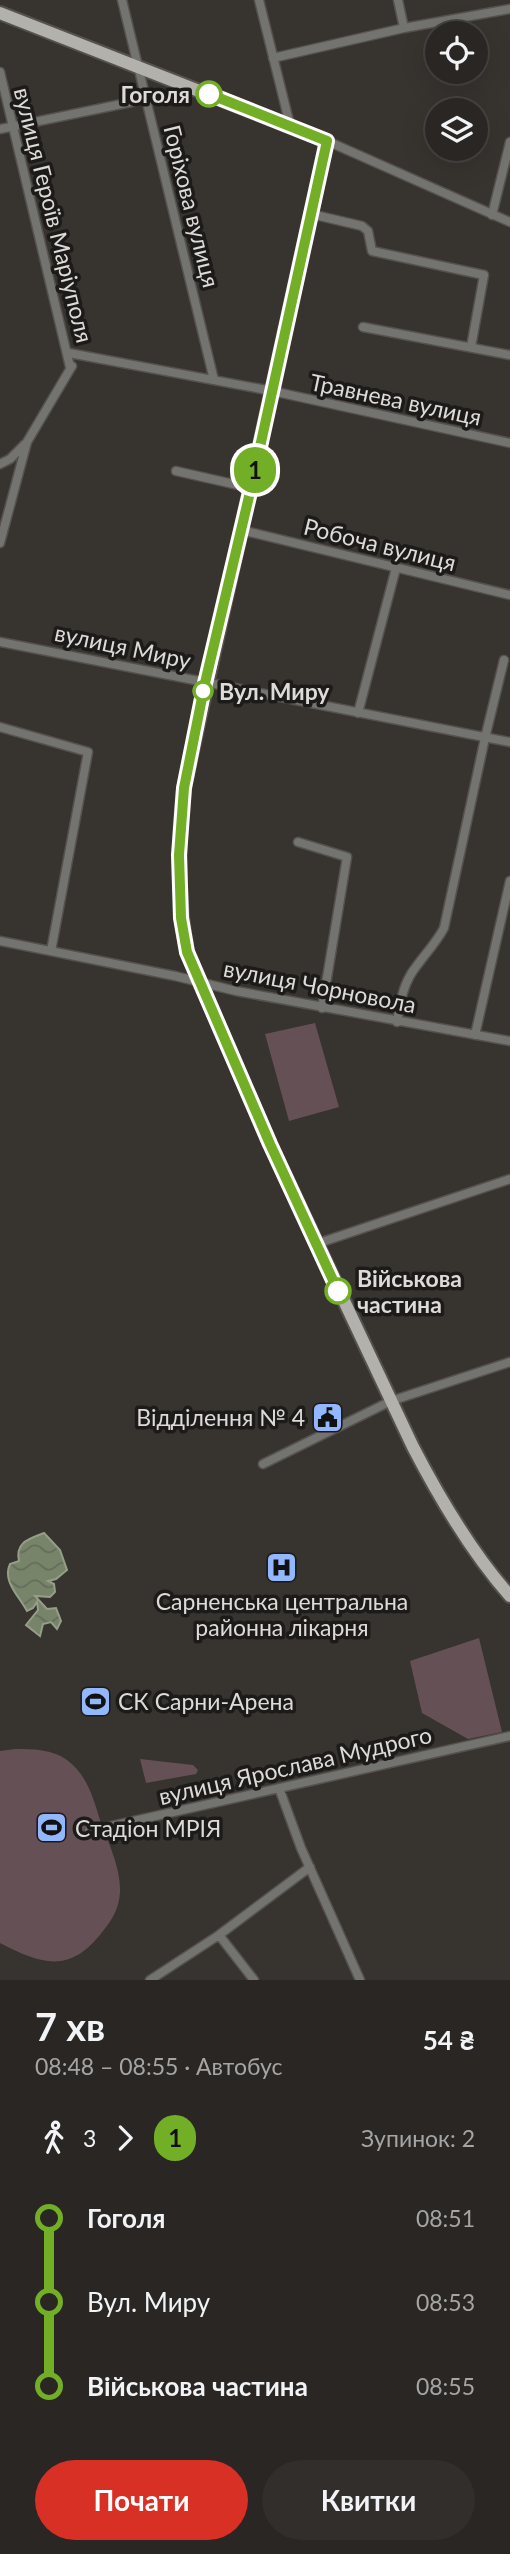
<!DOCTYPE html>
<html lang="uk">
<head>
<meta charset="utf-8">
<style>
	body { margin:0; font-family:Lato,sans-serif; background:#312e2b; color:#f1f3f6; height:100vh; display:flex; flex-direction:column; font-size:26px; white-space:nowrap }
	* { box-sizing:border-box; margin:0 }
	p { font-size:23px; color:#a5a5a6 }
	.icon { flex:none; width:38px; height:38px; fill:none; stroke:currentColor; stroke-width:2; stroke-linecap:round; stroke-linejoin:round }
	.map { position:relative; height:1980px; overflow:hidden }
	.sheet { display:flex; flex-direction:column; background:#292623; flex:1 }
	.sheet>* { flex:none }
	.badge { padding:0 14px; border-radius:23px; font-size:24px; line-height:46px }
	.controls { position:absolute; left:425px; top:21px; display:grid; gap:14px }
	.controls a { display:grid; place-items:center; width:63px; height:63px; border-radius:50%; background:#292623; box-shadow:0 7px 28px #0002,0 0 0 2px #454341; font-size:35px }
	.map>.badge { position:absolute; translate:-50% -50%; box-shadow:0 0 0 4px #fff }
	.legs { display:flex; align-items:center; gap:10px; height:77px; padding:0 35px; font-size:23px }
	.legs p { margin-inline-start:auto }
	.summary { display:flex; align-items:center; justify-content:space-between; height:119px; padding:0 35px }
	h1 { font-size:38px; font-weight:700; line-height:52px }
	.primary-button { display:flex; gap:14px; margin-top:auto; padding:14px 35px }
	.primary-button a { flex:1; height:80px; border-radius:42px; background:#d93025; color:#fff; font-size:28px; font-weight:700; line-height:80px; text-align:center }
	.primary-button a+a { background:#312e2b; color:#f1f3f6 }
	ul { padding:0 35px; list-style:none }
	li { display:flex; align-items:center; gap:24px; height:84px; font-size:26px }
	li i { display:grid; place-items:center; width:10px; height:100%; margin:0 9px; background:currentColor }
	li i::after { content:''; width:18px; height:18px; margin:-9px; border:5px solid; border-radius:50%; background:#292623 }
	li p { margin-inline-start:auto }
	li:first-child i { background:linear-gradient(#0000 50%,currentColor 0) }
	li:last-child i { background:linear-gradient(currentColor 50%,#0000 0) }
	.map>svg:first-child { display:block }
</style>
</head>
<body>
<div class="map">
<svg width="510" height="1980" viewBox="0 0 510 1980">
	<defs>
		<pattern id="water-waves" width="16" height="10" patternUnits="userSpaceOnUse" patternTransform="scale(1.75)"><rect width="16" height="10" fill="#778469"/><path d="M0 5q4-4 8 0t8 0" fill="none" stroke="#646d5b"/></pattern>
	</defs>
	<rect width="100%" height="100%" fill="#37332f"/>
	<path fill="#655056" d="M315 1023 339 1107 289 1121 265 1034Z
		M479 1638 502 1732 468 1739 422 1713 410 1661Z
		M15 1749C33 1749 52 1749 67 1760 87 1775 93 1797 100 1820 108 1842 121 1868 120 1892 119 1908 113 1919 103 1931 71 1973 44 1966 0 1943V1751Z
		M140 1759 193 1765 198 1770 196 1774 146 1783Z"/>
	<path fill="url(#water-waves)" stroke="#969e8a" stroke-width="2" d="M44 1533 60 1550 67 1570 56 1579 48 1581 54 1584 55 1592 50 1597 35 1596 47 1609 56 1608 61 1621 57 1629 51 1622 43 1624 40 1636 26 1625 38 1610 37 1602 33 1608 27 1611C19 1596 2 1581 10 1564L19 1561C15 1542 29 1539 44 1533Z"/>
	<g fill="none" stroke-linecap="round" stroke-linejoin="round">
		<defs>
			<path id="minor" d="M122 0 214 380
				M259 0 290 125
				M398 0 404 28
				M273 58 404 28 510 9
				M0 72 70 367
				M0 129 146 99
				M327 141 510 222
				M311 214 362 226 368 231 372 251 484 275 471 347
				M492 215 510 142
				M363 327 510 355
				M69 353 272 391 510 443
				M0 464 10 459 25 444
				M176 471 251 488
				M241 530 510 595
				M0 543 27 442 72 366
				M0 642 510 742
				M358 713 396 568
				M0 727 88 752 51 951
				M298 842 347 857 322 1008
				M0 941 175 976 236 991 510 1041
				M397 1022C400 1005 402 989 411 974 422 957 435 945 444 928L485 738 504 660
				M475 1035 510 881
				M316 1244 510 1179
				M263 1464 391 1401 510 1362
				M279 1788 301 1848 360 1980
				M89 1831 510 1736
				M219 1935 254 1980
				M150 1980 219 1935 310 1867"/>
			<path id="primary" d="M0 13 327 141 184 788C178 843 177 897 187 952L270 1144 413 1447C440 1499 471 1552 510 1596"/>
		</defs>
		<use href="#minor" stroke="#55514d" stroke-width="11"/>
		<use href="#primary" stroke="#55514d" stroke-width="16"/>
		<use href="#minor" stroke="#737370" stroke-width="8"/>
		<use href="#primary" stroke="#b2b1ab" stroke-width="12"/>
	</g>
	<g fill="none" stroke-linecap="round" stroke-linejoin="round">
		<defs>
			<path id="line-1" d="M209 94 327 141 251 488 205 683 184 788 179 855 181 918 187 952 270 1144 338 1291"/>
		</defs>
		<use href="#line-1" stroke="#fff" stroke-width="16"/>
		<use href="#line-1" stroke="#73ae27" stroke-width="10"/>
	</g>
	<defs>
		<symbol id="civic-square" viewBox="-11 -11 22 22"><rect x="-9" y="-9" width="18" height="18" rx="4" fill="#92b7fd" stroke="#1d1b1a"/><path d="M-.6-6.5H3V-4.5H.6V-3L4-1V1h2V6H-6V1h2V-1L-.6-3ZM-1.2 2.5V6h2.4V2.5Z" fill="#111"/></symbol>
		<symbol id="hospital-square" viewBox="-11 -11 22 22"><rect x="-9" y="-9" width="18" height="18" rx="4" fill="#92b7fd" stroke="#1d1b1a"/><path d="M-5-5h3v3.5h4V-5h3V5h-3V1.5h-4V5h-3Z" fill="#111"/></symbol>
		<symbol id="stadium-square" viewBox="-11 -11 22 22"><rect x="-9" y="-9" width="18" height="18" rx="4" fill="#92b7fd" stroke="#1d1b1a"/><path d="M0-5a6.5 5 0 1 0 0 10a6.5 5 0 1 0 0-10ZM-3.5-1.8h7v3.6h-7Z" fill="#111"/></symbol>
	</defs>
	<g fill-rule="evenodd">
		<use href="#civic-square" x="310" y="1400" width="35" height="35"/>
		<use href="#hospital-square" x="264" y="1550" width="35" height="35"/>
		<use href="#stadium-square" x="78" y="1684" width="35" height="35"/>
		<use href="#stadium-square" x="34" y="1810" width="35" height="35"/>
	</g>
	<g fill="#fff" stroke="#73ae27" stroke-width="3.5">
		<circle cx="209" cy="94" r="12"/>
		<circle cx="203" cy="691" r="9"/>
		<circle cx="338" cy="1291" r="12"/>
	</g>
	<g text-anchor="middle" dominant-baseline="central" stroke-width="7" stroke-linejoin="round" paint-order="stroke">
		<g font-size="23" font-weight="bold" fill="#dddad8" stroke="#1d1b1a" text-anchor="start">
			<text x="190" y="94" text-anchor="end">Гоголя</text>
			<text x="219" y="691">Вул. Миру</text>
			<text x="357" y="1278">Військова<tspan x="357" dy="26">частина</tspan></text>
		</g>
		<g font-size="23" fill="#dddad8" stroke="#1d1b1a">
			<text transform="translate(192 206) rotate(76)">Горіхова вулиця</text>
			<text transform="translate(54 215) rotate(76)">вулиця Героїв Маріуполя</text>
			<text transform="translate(396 399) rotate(12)">Травнева вулиця</text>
			<text transform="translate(380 544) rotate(14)">Робоча вулиця</text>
			<text transform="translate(123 646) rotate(12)">вулиця Миру</text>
			<text transform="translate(320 986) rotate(11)">вулиця Чорновола</text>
			<text transform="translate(295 1765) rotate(-13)">вулиця Ярослава Мудрого</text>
		</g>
		<g font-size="23" fill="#dddad8" stroke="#1d1b1a" text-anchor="start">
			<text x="305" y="1417" text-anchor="end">Відділення № 4</text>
			<text x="282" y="1601" text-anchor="middle">Сарненська центральна<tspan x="282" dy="26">районна лікарня</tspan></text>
			<text x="118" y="1701">СК Сарни-Арена</text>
			<text x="75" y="1828">Стадіон МРІЯ</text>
		</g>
	</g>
</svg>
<div class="controls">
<a><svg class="icon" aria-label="locate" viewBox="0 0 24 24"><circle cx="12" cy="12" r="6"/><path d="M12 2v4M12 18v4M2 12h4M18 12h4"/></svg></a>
<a><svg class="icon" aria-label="layers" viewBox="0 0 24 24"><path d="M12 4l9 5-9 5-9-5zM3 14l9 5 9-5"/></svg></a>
</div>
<b class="badge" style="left:255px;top:470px;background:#73ae27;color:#111">1</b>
</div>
<section class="sheet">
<div class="summary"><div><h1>7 хв</h1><p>08:48 – 08:55 · Автобус</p></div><b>54 ₴</b></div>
<div class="legs"><svg class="icon" aria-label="walk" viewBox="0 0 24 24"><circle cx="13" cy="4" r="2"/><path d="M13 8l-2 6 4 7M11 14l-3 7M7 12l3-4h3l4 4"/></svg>3<svg class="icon" aria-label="forward" viewBox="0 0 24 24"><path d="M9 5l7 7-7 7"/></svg><b class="badge" style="background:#73ae27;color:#111">1</b><p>Зупинок: 2</p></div>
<ul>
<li><i style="color:#73ae27"></i><b>Гоголя</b><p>08:51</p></li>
<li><i style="color:#73ae27"></i><span>Вул. Миру</span><p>08:53</p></li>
<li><i style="color:#73ae27"></i><b>Військова частина</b><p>08:55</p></li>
</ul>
<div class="primary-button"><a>Почати</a><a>Квитки</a></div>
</section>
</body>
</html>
